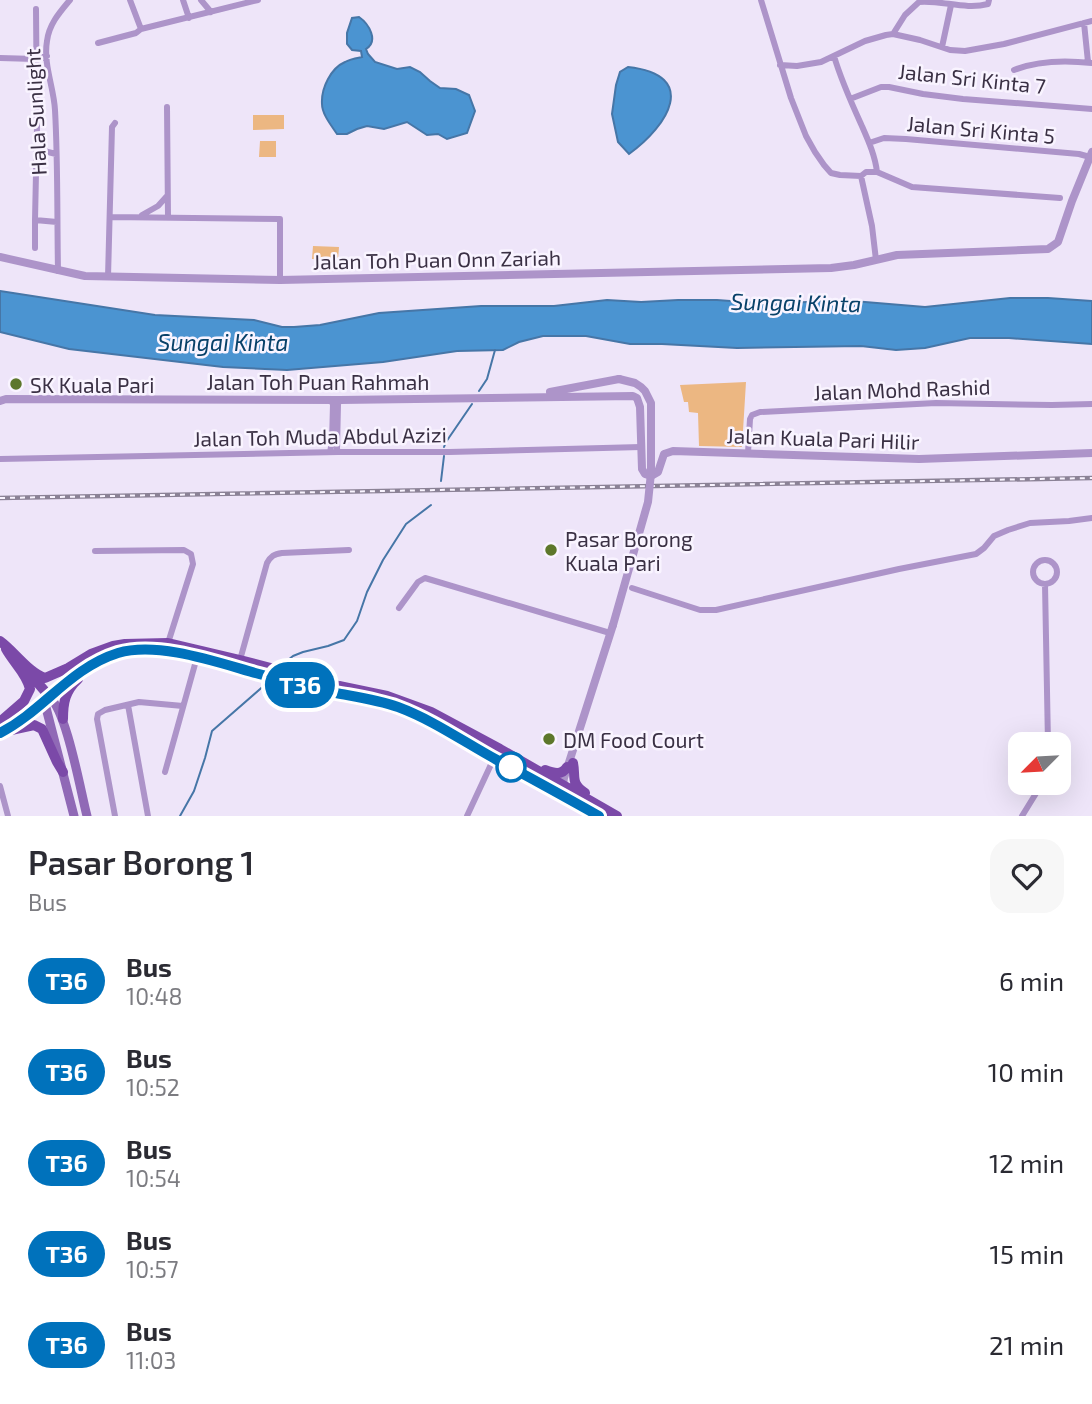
<!DOCTYPE html>
<html lang="en">
<head>
<meta charset="utf-8">
<style>
	body { margin:0; font-family:"Exo 2",sans-serif; background:#f7f7f7; color:#2b2b33; height:100vh; display:flex; flex-direction:column; font-size:26px; white-space:nowrap }
	* { box-sizing:border-box; margin:0 }
	p { font-size:23px; color:#7c7c81 }
	.icon { flex:none; width:38px; height:38px; fill:none; stroke:currentColor; stroke-width:2; stroke-linecap:round; stroke-linejoin:round }
	.map { position:relative; height:816px; overflow:hidden }
	.details { display:flex; flex-direction:column; background:#fff; flex:1 }
	.details>* { flex:none }
	.badge { padding:0 14px; border-radius:23px; font-size:24px; line-height:46px }
	.needle { width:46px; rotate:246deg }
	.tools { position:absolute; left:1008px; top:732px; display:grid; gap:14px }
	.tools a { display:grid; place-items:center; width:63px; height:63px; border-radius:14px; background:#fff; box-shadow:0 7px 28px #0002; font-size:35px }
	.map>.badge { position:absolute; translate:-50% -50%; box-shadow:0 0 0 4px #fff }
	.round { display:grid; place-items:center; flex:none; width:74px; height:74px; border-radius:21px; background:#f7f7f7 }
	.summary { display:flex; align-items:center; justify-content:space-between; height:119px; padding:0 28px }
	h1 { font-size:33px; font-weight:600; line-height:52px }
	ul { padding:0; list-style:none }
	li { display:flex; align-items:center; gap:21px; height:91px; padding:0 28px }
	li div { flex:1 }
	li b { display:block; font-size:26px }
	li em { font-style:normal }
	li .badge { min-width:77px; font-weight:700; text-align:center }
	.map>svg:first-child { display:block }
</style>
</head>
<body>
<div class="map">
<svg width="1092" height="816" viewBox="0 0 1092 816">
	<rect width="100%" height="100%" fill="#eee5f9"/>
	<path fill="#ecb782" d="M253 115H284V129L253 130Z
		M260 141H276V157H259Z
		M313 246 339 247 338 260 312 259Z
		M746 382 742 447 699 446 698 413 689 412 688 402H684L680 385Z"/>
	<path fill="#4b94d1" stroke="#4676a7" stroke-width="2" d="M359 17C369 24 379 41 366 49L368 54 375 62 397 69 410 67 420 72 430 81 440 88 456 89 469 95 475 111 467 133 447 139 438 134 427 135 407 122 384 129 367 126 357 129 347 134H337C331 125 322 114 322 104 321 88 331 68 345 62 350 59 357 58 362 57L361 51 352 50 347 44V33L352 18Z
		M628 67C700 75 668 126 629 154L618 142 612 114 616 85 620 72Z
		M0 291 155 315 254 320 282 327H294L320 325 379 313 481 306H554L607 300 641 302 678 300H717L772 304 841 300 925 307 1010 298H1048L1092 301V344L1009 338H970L925 348 896 350 861 346 737 348 662 344H630L586 336H543L519 342 503 350 457 351 383 362 287 370 223 367 69 349 0 332Z"/>
	<g fill="none" stroke-linecap="round" stroke-linejoin="round">
		<path stroke="#4676a7" stroke-width="2" d="M479 391 487 379 495 350
			M444 447 446 442 472 404
			M441 481 444 456
			M283 664 293 656 303 652 328 646 344 640 357 621 367 592 383 560 406 524 431 505
			M180 816 194 791 205 758 212 731 267 683"/>
		<path stroke="#ad94c9" stroke-width="6" d="M130 0 141 29
			M183 0 189 18
			M201 0 211 12
			M761 0 791 98 806 136 815 152 824 165 831 173 840 175 861 176 866 172H877L912 187 1060 198
			M1084 23 1088 62
			M893 34 905 15 919 2C942 0 965 10 988 4L989 0
			M98 43 136 33 141 29 258 0
			M942 47 951 5
			M834 56C841 80 851 102 861 124 868 140 875 155 877 172
			M0 58 35 59 47 56
			M780 65 797 66 821 62 865 41 886 35 893 34 920 40 950 50 965 51 1004 44 1092 21
			M1014 70C1039 60 1065 60 1092 63
			M850 99 881 87H889L923 94 963 99 1092 109
			M167 107 168 217
			M869 143 884 138 906 139 1079 154 1090 157
			M36 149 56 154
			M861 176 872 226 876 260
			M142 215 158 206 167 196
			M110 217 280 219V280
			M35 220 37 126 36 9
			M35 248V220L57 222
			M58 271C57 217 58 163 55 110 54 88 43 64 47 41 49 24 60 12 70 0
			M108 277 112 127 115 123
			M330 400 333 404 332 442 330 452
			M338 452 337 449 338 404 340 400
			M748 453 750 419 752 415 760 412 936 403 1052 405 1092 404
			M0 459 338 452H449L641 447
			M95 551 184 550 191 554 193 564 168 643
			M1033 572a12 12 0 1 1 24 0a12 12 0 1 1-24 0Z
			M1045 584 1048 744
			M632 588 700 610H716L899 569 976 554 984 548 994 536 1008 530 1030 523 1069 521 1092 518
			M399 608 418 582 425 578 610 633
			M240 660 267 563C271 556 274 554 282 553L349 550
			M128 705 148 816
			M165 772 197 657
			M0 786 8 816
			M115 816 97 719 98 714 105 710 139 702 183 706
			M467 816 494 758
			M1022 816 1043 782"/>
		<path stroke="#ad94c9" stroke-width="8" d="M0 257 85 276 280 280 831 268 854 265 897 255 1048 249 1058 242 1072 201 1092 152
			M550 392 619 379
			M0 401 6 399 340 400 633 396 637 398 640 407 642 469 645 474 651 476 658 472 664 454 673 451 919 459 1092 453
			M563 785 564 778 613 625"/>
		<path stroke="#9069b6" stroke-width="9" d="M49 696C67 712 80 789 87 816
			M44 700 74 816"/>
		<path stroke="#7b49a8" stroke-width="10" d="M0 641C15 652 28 672 45 678L68 668 91 654 113 646 125 644 168 643 240 660 339 686 387 696 431 712 500 749 617 816
			M31 675 49 696
			M63 719C63 703 65 691 78 679
			M0 722 24 701 30 689C27 674 13 662 6 649
			M11 730 34 725 42 729 57 762 63 772
			M0 733 21 720 75 675 93 665 116 654 127 651H163L197 657 297 684 373 700 399 707 445 729 496 759 599 816
			M573 763C576 777 570 783 585 793
			M545 770C553 773 562 776 567 767"/>
		<defs>
			<path id="rail" d="M0 498 1092 478"/>
		</defs>
		<use href="#rail" stroke="#8b8296" stroke-width="4.5"/>
		<use href="#rail" stroke="#f9f4ff" stroke-width="2" stroke-dasharray="5" stroke-linecap="butt"/>
		<path stroke="#ad94c9" stroke-width="8" d="M613 625 648 502 651 473V403L645 391 641 387 635 383 619 379"/>
	</g>
	<g fill="none" stroke-linecap="round" stroke-linejoin="round">
		<defs>
			<path id="line" d="M0 733C43 711 70 668 118 653 159 641 219 663 259 674 285 681 310 687 336 693 357 697 378 700 398 707 433 720 464 742 497 760 531 778 565 797 599 816"/>
		</defs>
		<use href="#line" stroke="#fff" stroke-width="16"/>
		<use href="#line" stroke="#0072bc" stroke-width="10"/>
	</g>
	<g fill="#5d772b" stroke="#f9f4ff" stroke-width="2.5">
		<circle cx="16" cy="384" r="7"/>
		<circle cx="551" cy="550" r="7"/>
		<circle cx="549" cy="739" r="7"/>
	</g>
	<circle fill="#fff" stroke="#0072bc" stroke-width="3.5" cx="511" cy="767" r="14"/>
	<g text-anchor="middle" dominant-baseline="central" stroke-width="5" stroke-linejoin="round" paint-order="stroke">
		<g font-size="21" fill="#3a3044" stroke="#f9f4ff">
			<text transform="translate(972 78) rotate(6)">Jalan Sri Kinta 7</text>
			<text transform="translate(35 112) rotate(-93)">Hala Sunlight</text>
			<text transform="translate(981 129) rotate(5)">Jalan Sri Kinta 5</text>
			<text transform="translate(437 259) rotate(-1)">Jalan Toh Puan Onn Zariah</text>
			<text x="318" y="381">Jalan Toh Puan Rahmah</text>
			<text transform="translate(902 389) rotate(-2)">Jalan Mohd Rashid</text>
			<text transform="translate(320 436) rotate(-1)">Jalan Toh Muda Abdul Azizi</text>
			<text transform="translate(823 438) rotate(2)">Jalan Kuala Pari Hilir</text>
		</g>
		<g font-size="21" fill="#3a3044" stroke="#f9f4ff" text-anchor="start">
			<text x="30" y="384">SK Kuala Pari</text>
			<text x="565" y="538">Pasar Borong<tspan x="565" dy="24">Kuala Pari</tspan></text>
			<text x="563" y="739">DM Food Court</text>
		</g>
		<g font-size="23" font-style="italic" fill="#084169" stroke="#f9f4ff">
			<text transform="translate(796 302) rotate(1)">Sungai Kinta</text>
			<text x="223" y="342">Sungai Kinta</text>
		</g>
	</g>
</svg>
<div class="tools">
<a><svg class="needle" viewBox="-14 -14 28 28"><path d="M0-13l5 13h-10z" fill="#e53935"/><path d="M0 13l5-13h-10z" fill="#7c7c81"/></svg></a>
</div>
<b class="badge" style="left:300px;top:685px;background:#0072bc;color:#fff">T36</b>
</div>
<section class="details">
<div class="summary"><div><h1>Pasar Borong 1</h1><p>Bus</p></div><a class="round"><svg class="icon" aria-label="heart" viewBox="0 0 24 24"><path d="M12 20l-8-8c-3-5 5-10 8-4 3-6 11-1 8 4z"/></svg></a></div>
<ul>
<li><span class="badge" style="background:#0072bc;color:#fff">T36</span><div><b>Bus</b><p>10:48</p></div><em>6 min</em></li>
<li><span class="badge" style="background:#0072bc;color:#fff">T36</span><div><b>Bus</b><p>10:52</p></div><em>10 min</em></li>
<li><span class="badge" style="background:#0072bc;color:#fff">T36</span><div><b>Bus</b><p>10:54</p></div><em>12 min</em></li>
<li><span class="badge" style="background:#0072bc;color:#fff">T36</span><div><b>Bus</b><p>10:57</p></div><em>15 min</em></li>
<li><span class="badge" style="background:#0072bc;color:#fff">T36</span><div><b>Bus</b><p>11:03</p></div><em>21 min</em></li>
</ul>
</section>
</body>
</html>
